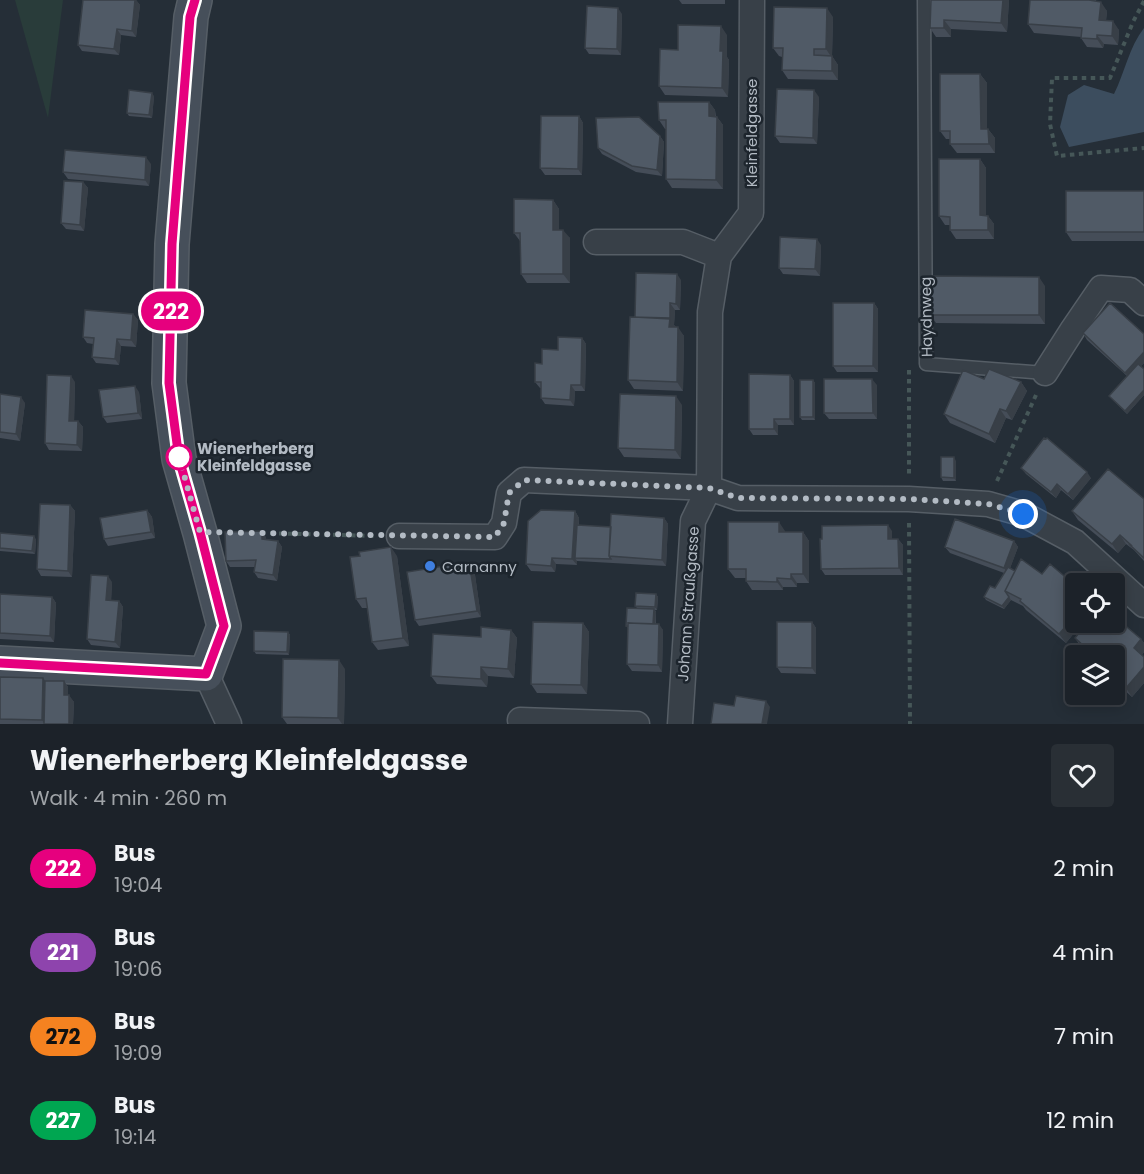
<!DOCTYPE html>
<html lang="en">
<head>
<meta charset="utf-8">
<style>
	body { margin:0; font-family:Poppins,sans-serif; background:#292f35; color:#f1f3f6; height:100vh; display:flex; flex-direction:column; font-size:22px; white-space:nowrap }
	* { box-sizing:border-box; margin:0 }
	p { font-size:20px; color:#a0a4a8 }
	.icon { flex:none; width:33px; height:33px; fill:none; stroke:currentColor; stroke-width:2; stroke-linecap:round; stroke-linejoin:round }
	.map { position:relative; height:724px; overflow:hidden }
	.drawer { display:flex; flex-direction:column; background:#1c2229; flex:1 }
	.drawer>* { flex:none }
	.badge { padding:0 12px; border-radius:20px; font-size:21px; line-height:39px }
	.tools { position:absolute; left:1065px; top:573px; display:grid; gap:12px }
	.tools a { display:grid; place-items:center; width:60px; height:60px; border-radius:6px; background:#1c2229; box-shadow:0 3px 15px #0003,0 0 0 2px #3a3f46; font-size:30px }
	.you { position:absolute; width:30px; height:30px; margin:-15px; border:4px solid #fff; border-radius:50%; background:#1a73e8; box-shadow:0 0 0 9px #1a73e833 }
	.map>.badge { position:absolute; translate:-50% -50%; box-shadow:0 0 0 3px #fff }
	.round { display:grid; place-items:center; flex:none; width:63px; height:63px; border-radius:6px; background:#292f35 }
	.headline { display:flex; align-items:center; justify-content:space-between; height:102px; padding:0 30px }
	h1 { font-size:28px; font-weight:700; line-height:45px }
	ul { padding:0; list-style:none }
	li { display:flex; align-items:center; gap:18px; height:84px; padding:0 30px }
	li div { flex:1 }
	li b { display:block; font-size:22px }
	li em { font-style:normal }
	li .badge { min-width:66px; font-weight:700; text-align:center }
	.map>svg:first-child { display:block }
</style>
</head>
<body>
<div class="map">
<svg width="1144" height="724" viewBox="0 0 1144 724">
	<rect width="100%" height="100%" fill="#252e37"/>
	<path fill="#293c3a" d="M15 0H63L48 118Z"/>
	<path fill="#3c4d5e" d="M1144 28V132L1069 147 1060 127 1068 95 1084 85 1114 94C1125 72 1129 47 1144 28Z"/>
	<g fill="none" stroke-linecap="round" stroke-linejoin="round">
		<defs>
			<path id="lane" d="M924 0 926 364 1045 373"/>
			<path id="street" d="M596 242H683L719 256
				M1045 373 1073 329 1101 288 1130 290 1144 303
				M399 536 495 537 504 523 509 493 524 480 709 488 738 498 909 499 988 504 1023 514 1075 542 1144 605
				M206 674 229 724
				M520 720 637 724
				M680 724 693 521 709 488 710 312 719 256 751 213 752 0"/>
			<path id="secondary" d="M0 663 206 674 224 626 200 533 179 459 169 383 172 244 191 17 195 0"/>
		</defs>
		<use href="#lane" stroke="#565e66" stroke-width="15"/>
		<use href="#street" stroke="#565e66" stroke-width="27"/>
		<use href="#secondary" stroke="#565e66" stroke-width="36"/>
		<path stroke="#465758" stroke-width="4" stroke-dasharray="4.5 4.5" stroke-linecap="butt" d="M1144 1 1133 22 1110 78H1052L1050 124 1057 156 1144 148
			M909 370V476
			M997 481 1036 395
			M909 523 910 724
			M261 533 377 536"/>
		<use href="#lane" stroke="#384048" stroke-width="12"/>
		<use href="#street" stroke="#384048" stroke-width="24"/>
		<use href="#secondary" stroke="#464f5a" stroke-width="33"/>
	</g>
	<path fill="#454d58" d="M83 0H136L140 5 136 37 121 35 119 55 82 51 78 45Z
		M679 0H725V4H682Z
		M931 0H1009L1007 32 951 29V37H936L930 28Z
		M1030 0H1096V1L1107 11 1106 21 1119 30 1118 45 1104 44 1103 48 1087 47 1081 38V37L1034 33 1028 24Z
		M622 14 621 55 589 54 585 48Z
		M833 17 832 56 838 65V80L788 79 782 70V57L779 56 773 48Z
		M727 35V57L729 60 728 97 665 95 659 86 678 50Z
		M980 74 987 83V129H988L995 138V153H957L950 144V139H946L940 131Z
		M154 96 152 118 129 116 127 113Z
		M819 97 817 144 780 143 775 136Z
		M709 102 715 110 716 116 717 117 723 125V189L672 188 666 179V129H665L659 120Z
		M579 116 583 123 582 175H545L540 168Z
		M660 136 664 142 662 176 636 172 602 154 598 148Z
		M980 159 986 168V216H988L994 224V239H956L950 230V225H945L939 216Z
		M151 164 149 186 68 179 63 172Z
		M83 182 88 188 84 231 66 229 61 223Z
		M1144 191V241H1072L1066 232Z
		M553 200 559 209V230L570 238V283H527L521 274 520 241 514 233Z
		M821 245 820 276 783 274 779 268Z
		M681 280 680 310H675L674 325 684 336 683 391 634 389 628 380Z
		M1045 286V324L936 323 930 315Z
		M874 303 878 309V372H837L833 366Z
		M133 314 138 320 136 347 121 346 119 365 96 363 92 357 93 344 87 343 83 337Z
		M1083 333 1144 334V363L1141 366 1144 369V395L1127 414 1109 396 1127 376 1087 340Z
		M582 338 586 344 585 391H575L574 406 545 404 541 398V388H540L535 382 542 364 558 350Z
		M790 375 794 381V425H778V435H753L749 429Z
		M984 379 1021 382 1027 391 1012 420 1006 418 995 443 950 423 944 414Z
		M813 380 815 383V420H802L800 417Z
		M75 382 74 421H78L83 427 82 451 49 450 45 443Z
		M877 385V419H829L824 413Z
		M139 392 142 419 107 423 103 417Z
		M0 394 25 403 20 441 0 438Z
		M682 405 681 459 624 457 618 448Z
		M956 461V481H943L941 477Z
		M1021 468 1091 478 1073 500 1061 490 1056 498 1026 474Z
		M1144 499V561L1134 550 1126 544 1118 553 1078 520 1072 511Z
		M70 505 75 511 72 577 41 576 37 569Z
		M147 510 152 517 155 538 108 546 104 539Z
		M575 511 579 518V525L611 527 664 518 668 524 666 566 577 561V565L556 564 555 572 531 571 526 564Z
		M785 531V532H803L809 541V583H797V587H783V590H752L746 581V578H735L728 569Z
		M892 531V539H898L903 545V575H825L821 569Z
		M0 533 34 536 36 540 35 554 0 551Z
		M266 537V539L278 541 282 547 277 581 258 578 254 572V567H230L226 561Z
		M1014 541 1018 547 1010 568 1076 622H1083L1066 643 1026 610 1023 606 1011 600 1004 609 986 600 984 597 995 588 1004 573 950 553 945 547Z
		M397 556 409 646 378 650 372 642 367 608H362L356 599Z
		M474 568 481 617 419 626 415 620Z
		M112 582 111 600 119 601 123 607 120 648 91 645 87 639Z
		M0 594 52 597 56 603 54 642 0 639Z
		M656 594 658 597 657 610H655L656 612V624L663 630 662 672 632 671 627 664 628 628 626 626 637 608 635 606Z
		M812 622 816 628V674L781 673 777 667Z
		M583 623 589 632 587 694 537 693 531 684Z
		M511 630 517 638 514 678 488 676 487 687 437 684 431 676Z
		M288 632 290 635 289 655 256 654 254 651Z
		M1075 638 1141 639 1144 643V652L1142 655 1144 657V683L1132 697 1114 681V656H1092L1081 647Z
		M345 669 344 724H287L282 717Z
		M0 677 43 678 45 681H64L68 687V695L74 702 73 724H0Z"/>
	<path fill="#383f47" d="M135 0H136L140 5 136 37 132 31Z
		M1003 0H1009L1007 32 1001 23Z
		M1101 2 1107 11 1105 29 1099 20Z
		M618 8 622 14 621 55 617 49Z
		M827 8 833 17 832 56 838 65V80L832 71V58L826 49Z
		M944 20 951 29V37L944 28Z
		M1113 21 1119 30 1118 45 1112 36Z
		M721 26 727 35V57L729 60 728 97 722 88 720 51Z
		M117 29 121 35 119 55 114 49Z
		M1097 35 1104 44 1103 48 1097 39Z
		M980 74 987 83V138L981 129Z
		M814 90 819 97 817 144 813 138Z
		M152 93 154 96 152 118 149 115Z
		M709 102 715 110 716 125 709 116Z
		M579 116 583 123 582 175 578 169Z
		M717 117 723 125V189L716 180Z
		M988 129 995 138V153L989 144Z
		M660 136 664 142 662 176 657 170Z
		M146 157 151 164 149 186 145 180Z
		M980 159 986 168V224L980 215Z
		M83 182 88 188 84 231 80 225Z
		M553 200 559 209V239L553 230Z
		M988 216 994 224V239L988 230Z
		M563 230 570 238V283L563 274Z
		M817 239 821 245 820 276 815 269Z
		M677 274 681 280 680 310 676 304Z
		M1039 277 1045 286V324L1039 315Z
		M670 303 675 310 674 325 676 327H669Z
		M874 303 878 309V372L873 366Z
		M133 314 138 320 136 347 131 340Z
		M678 327 684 336 683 391 677 382Z
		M582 338 586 344 585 391 581 385Z
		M117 339 121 346 119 365 115 359Z
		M1144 352V363L1130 379 1125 373Z
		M790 375 794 381V425L790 419Z
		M71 376 75 382 74 427 69 421Z
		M872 379 877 385V419L873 413Z
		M813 380 815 383V420L813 417Z
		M1021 382 1027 391 1012 420 1006 411Z
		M571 385 575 391 574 406 570 400Z
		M135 386 139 392 142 419 138 413Z
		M1144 390V395L1127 414 1125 411Z
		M676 396 682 405 681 459 675 450Z
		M21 397 25 403 20 441 16 434Z
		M1000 409 1006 418 995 443 989 434Z
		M774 419 778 425V435L774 429Z
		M78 421 83 427 82 451 77 445Z
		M954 457 956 461V481L954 478Z
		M1087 472 1091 478 1073 500 1068 494Z
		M1057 484 1061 490 1056 498 1051 492Z
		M70 505 75 511 72 577 68 571Z
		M147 510 152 517 155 538 151 532Z
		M575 511 579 518 577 558H575L577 561V565L572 559Z
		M664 518 668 524 666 566 662 560Z
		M779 522 785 531V541L779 532Z
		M888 525 892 531V545L888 539Z
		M262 531 266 537V545L262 539Z
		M803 532 809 541V583L803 574Z
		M1120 535 1126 544 1118 553 1112 544Z
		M34 536 36 540 35 554 32 551Z
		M898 539 903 545V575L899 568Z
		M278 541 282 547 277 581 273 575Z
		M1014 541 1018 547 1008 574 1004 568Z
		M391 547 397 556 409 646 403 638Z
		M552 558 556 564 555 572 551 566Z
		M469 562 474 568 481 617 477 611Z
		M791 574 797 583V587L791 579Z
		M108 576 112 582 111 606 106 600Z
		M777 578 783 587V590L777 582Z
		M656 594 658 597 657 610 655 607Z
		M52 597 56 603 54 642 50 636Z
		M1009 597 1011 600 1004 609 1002 606Z
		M119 601 123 607 120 648 115 642Z
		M654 609 656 612 655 630 653 627Z
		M1076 615V622H1083L1066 643 1059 634Z
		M812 622 816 628V674L812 668Z
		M583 623 589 632 587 694 581 685Z
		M659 624 663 630 662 672 658 665Z
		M511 630 517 638 514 678 508 669Z
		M288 632 290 635 289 655 287 652Z
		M1141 639 1144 643V652L1140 657 1134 648Z
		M339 660 345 669 344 724H342L338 718Z
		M481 667 488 676 487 687 481 679Z
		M1144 667V683L1132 697 1126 688Z
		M43 678 50 687 45 724 42 720Z
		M64 681 68 687V701L64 695Z
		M69 695 74 702 73 724H69Z
		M766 701 770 707 767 724H762Z"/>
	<path fill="#505a66" stroke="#383f47" stroke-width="1.5" d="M83 0H135L132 31 117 29 114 49 78 45Z
		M931 0H1003L1001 23 944 20V28H930Z
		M1030 0H1089L1101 2 1099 20 1113 21 1112 36 1097 35V39L1081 38 1082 28 1028 24Z
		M587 6 618 8 617 49 585 48Z
		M774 7 827 8 826 49H814V55L832 56V71L782 70 783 48H773Z
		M678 25 721 26 720 51H723L722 88 659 86 660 49 678 50Z
		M940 74H980L981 129H988L989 144H950V131H940Z
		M777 89 814 90 813 138 775 136Z
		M129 90 152 93 149 115 127 113Z
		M658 102H709V116L717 117 716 180 666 179V120H659Z
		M541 116H579L578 169 540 168Z
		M639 117 660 136 657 170 632 166 598 148 596 118Z
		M65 150 146 157 145 180 63 172Z
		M939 159H980V215L988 216V230H950V217L939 216Z
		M64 181 83 182 80 225 61 223Z
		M1066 191H1144V232H1066Z
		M514 199 553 200V230H563V274H521L520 233H514Z
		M780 237 817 239 815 269 779 268Z
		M636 273 677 274 676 304 670 303V319L635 317Z
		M930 276 1039 277V315H930Z
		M833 303H874L873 366H833Z
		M1110 303 1144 334V352L1125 373 1083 333Z
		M85 310 133 314 131 340 117 339 115 359 92 357 94 338 83 337Z
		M630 317 670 318 669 327H678L677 382 628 380Z
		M558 337 582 338 581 385H571L570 400 541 398V382H535V363L542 364V349L558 350Z
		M1138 364 1144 369V390L1125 411 1109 396Z
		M989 369 1021 382 1006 411 1000 409 989 434 944 414 963 370 984 379Z
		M749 374 790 375V419H774V429H749Z
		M47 375 71 376 69 421H78L77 445 45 443Z
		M824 379H872L873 413H824Z
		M800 380H813V417H800Z
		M135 386 138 413 103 417 99 390Z
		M0 394 21 397 16 434 0 432Z
		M620 394 676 396 675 450 618 448Z
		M1044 438 1046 439 1047 438 1087 472 1068 494 1057 484 1051 492 1021 468Z
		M941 457H954V478L941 477Z
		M1108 469 1144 499V558L1130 545H1131L1120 535 1112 544 1072 511Z
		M40 504 70 505 68 571 37 569Z
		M147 510 151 532 104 539 100 518Z
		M541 510 575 511 572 559 552 558 551 566 526 564 528 521Z
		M611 514 664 518 662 560 609 556Z
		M955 519 1014 541 1004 568 945 547Z
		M728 522H779V532H803V574H791V579L777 578V582L746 581V569H728Z
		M577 525 611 527 609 556 611 559 575 558Z
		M888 525V539H898L899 568 821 569 820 539H822V526Z
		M262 531V539L278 541 273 575 254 572 256 560 226 561 225 532Z
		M0 533 34 536 32 551 0 548Z
		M391 547 403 638 372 642 366 598 356 599 350 557 360 556 359 552Z
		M1021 559 1042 574 1050 564 1076 586V615L1059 634 1020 601 1021 599 1005 591Z
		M469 562 477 611 415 620 407 572Z
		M1008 567 1015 571 1005 591 1009 597 1002 606 984 597 990 586 995 588Z
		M91 575 108 576 106 600 119 601 115 642 87 639Z
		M636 593 656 594 655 607 635 606Z
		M0 594 52 597 50 636 0 633Z
		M627 608 654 609 653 624 628 623V626H626Z
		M1114 616 1141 639 1134 648 1144 657V667L1126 688 1114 678V656H1095L1075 638 1088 622H1114Z
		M533 622 583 623 581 685 531 684Z
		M777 622H812V668L777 667Z
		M628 623 659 624 658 665 627 664Z
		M481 627 511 630 508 669 481 667V679L431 676 433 634 481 637Z
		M254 631 288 632 287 652 254 651Z
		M283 659 339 660 338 718 282 717Z
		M0 677 43 678 42 720 0 719Z
		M45 681H64V695H69V724H44Z
		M736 696 766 701 762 724H711L714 703 734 706Z"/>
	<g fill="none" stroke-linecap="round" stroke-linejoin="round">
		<defs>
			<path id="line" d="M0 663 206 674 224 626 200 532 179 459 169 383 172 244 190 17 195 0"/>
		</defs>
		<use href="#line" stroke="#fff" stroke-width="14"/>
		<use href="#line" stroke="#e6007e" stroke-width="9"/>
		<path stroke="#b3bbc4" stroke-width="6" stroke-dasharray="0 10.8" d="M179 457 200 532 495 537 504 523 509 493 524 480 709 488 738 498 909 499 988 504 1023 514"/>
	</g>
	<circle fill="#fff" stroke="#e6007e" stroke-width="3" cx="179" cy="457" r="12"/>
	<circle fill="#3f7fe0" stroke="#1d252d" stroke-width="2" cx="430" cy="566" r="6"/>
	<g text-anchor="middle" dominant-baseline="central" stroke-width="5" stroke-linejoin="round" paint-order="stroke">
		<g font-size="15" fill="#b3bbc4" stroke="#1d252d">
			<text transform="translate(751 133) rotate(-90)">Kleinfeldgasse</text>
			<text transform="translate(926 317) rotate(-91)">Haydnweg</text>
			<text transform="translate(688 604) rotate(-86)">Johann Straußgasse</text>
		</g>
		<g font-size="15" font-weight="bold" fill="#b3bbc4" stroke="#1d252d" text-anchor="start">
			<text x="197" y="448">Wienerherberg<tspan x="197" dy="17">Kleinfeldgasse</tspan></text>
		</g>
		<g font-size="15" fill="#b3bbc4" stroke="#1d252d" text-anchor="start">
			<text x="442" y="566">Carnanny</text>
		</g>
	</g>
</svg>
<div class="tools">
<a><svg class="icon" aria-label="locate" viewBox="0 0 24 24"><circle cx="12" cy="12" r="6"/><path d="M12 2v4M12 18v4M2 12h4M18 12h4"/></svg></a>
<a><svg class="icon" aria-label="layers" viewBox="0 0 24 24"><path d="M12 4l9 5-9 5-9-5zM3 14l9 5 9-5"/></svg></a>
</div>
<div class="you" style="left:1023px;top:514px"></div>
<b class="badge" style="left:171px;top:311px;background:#e6007e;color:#fff">222</b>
</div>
<section class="drawer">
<div class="headline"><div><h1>Wienerherberg Kleinfeldgasse</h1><p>Walk · 4 min · 260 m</p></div><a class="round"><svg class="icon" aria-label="heart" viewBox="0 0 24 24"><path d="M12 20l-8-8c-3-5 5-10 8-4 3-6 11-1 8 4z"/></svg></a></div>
<ul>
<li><span class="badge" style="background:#e6007e;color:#fff">222</span><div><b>Bus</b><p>19:04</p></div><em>2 min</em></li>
<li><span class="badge" style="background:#8e44ad;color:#fff">221</span><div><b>Bus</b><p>19:06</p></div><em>4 min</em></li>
<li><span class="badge" style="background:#f58220;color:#111">272</span><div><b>Bus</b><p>19:09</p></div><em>7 min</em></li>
<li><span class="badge" style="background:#00a651;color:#fff">227</span><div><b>Bus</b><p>19:14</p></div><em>12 min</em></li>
</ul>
</section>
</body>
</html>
